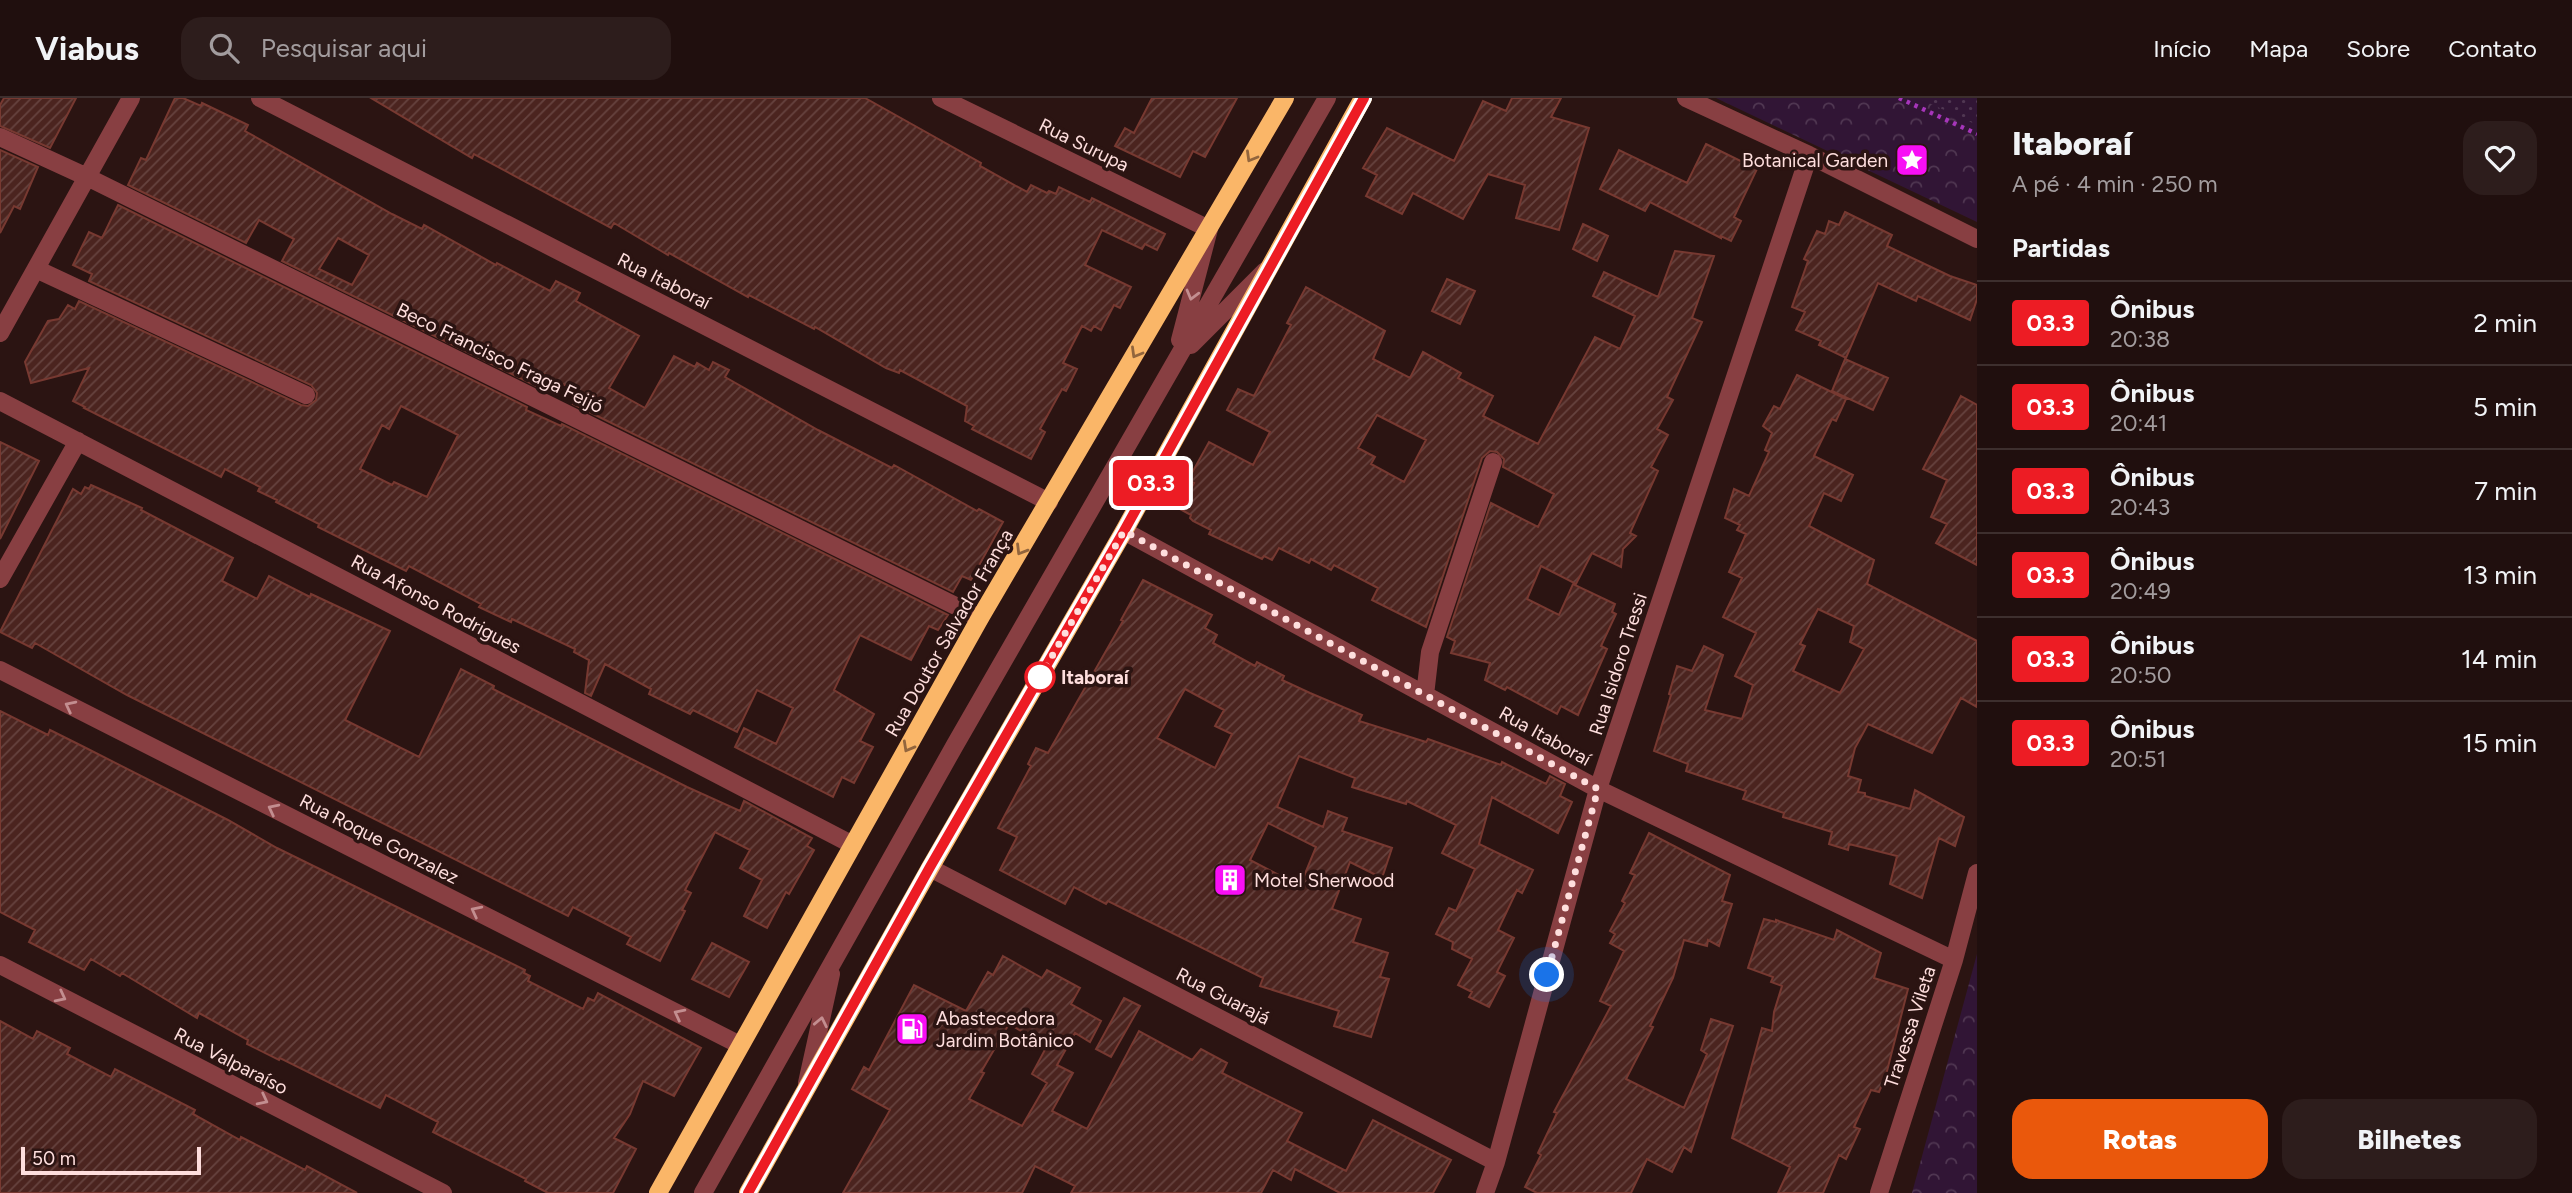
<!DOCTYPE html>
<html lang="pt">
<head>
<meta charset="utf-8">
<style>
	body { margin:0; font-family:Figtree,sans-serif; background:#2d1d1c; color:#f1f3f6; height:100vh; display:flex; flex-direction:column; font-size:26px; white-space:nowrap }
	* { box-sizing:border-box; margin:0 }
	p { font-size:23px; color:#a29c9e }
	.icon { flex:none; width:38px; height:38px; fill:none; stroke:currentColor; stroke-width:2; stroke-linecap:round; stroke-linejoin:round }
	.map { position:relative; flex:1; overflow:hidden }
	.sheet { display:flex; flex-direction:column; background:#200f0e; width:595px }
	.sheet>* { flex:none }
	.badge { padding:0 14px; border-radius:5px; font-size:24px; line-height:46px }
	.scale { position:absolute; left:21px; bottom:18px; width:180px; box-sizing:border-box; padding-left:7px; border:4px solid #fededd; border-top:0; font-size:19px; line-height:24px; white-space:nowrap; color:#fededd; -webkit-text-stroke:5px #2b1412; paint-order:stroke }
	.you { position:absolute; width:35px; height:35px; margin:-18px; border:5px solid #fff; border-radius:50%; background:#1a73e8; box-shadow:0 0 0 10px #1a73e833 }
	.map>.badge { position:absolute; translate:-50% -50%; box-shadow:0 0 0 4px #fff }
	h2 { padding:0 35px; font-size:26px; line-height:63px }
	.round { display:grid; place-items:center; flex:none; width:74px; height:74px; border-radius:21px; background:#2d1d1c }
	.headline { display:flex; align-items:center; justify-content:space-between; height:119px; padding:0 35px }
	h1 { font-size:33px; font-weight:800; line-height:52px }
	.button { display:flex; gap:14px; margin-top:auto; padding:14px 35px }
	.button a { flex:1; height:80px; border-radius:21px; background:#ea580c; color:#fff; font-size:28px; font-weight:800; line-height:80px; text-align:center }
	.button a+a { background:#2d1d1c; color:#f1f3f6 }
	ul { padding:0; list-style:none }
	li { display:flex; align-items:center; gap:21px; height:84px; padding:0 35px; border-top:2px solid #3d2f2e }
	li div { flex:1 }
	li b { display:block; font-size:26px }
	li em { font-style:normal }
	li .badge { min-width:77px; font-weight:700; text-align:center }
	header { display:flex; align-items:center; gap:42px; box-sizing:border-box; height:98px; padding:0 35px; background:#200f0e; border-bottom:2px solid #3d2f2e }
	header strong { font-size:33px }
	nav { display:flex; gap:38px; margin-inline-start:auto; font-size:24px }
	.search { width:490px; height:63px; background:#2d1d1c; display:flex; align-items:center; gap:18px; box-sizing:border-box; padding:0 24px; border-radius:21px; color:#a29c9e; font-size:26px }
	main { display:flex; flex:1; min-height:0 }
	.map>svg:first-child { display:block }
</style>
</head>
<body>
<header>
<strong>Viabus</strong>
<div class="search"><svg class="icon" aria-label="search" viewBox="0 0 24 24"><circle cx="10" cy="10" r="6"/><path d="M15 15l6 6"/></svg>Pesquisar aqui</div>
<nav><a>Início</a><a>Mapa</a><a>Sobre</a><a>Contato</a></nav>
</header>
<main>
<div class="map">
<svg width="1977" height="1095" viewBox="0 0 1977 1095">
	<defs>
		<pattern id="forest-crowns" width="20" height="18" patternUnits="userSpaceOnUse" patternTransform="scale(1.75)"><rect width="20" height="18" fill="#311535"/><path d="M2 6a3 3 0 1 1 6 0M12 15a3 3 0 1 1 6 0" fill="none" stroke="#503752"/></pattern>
		<pattern id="garden-dots" width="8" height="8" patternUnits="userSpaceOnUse" patternTransform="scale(1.75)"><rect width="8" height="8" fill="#311535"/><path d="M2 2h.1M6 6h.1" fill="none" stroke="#503752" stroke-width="1.8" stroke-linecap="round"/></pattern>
		<pattern id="building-hatch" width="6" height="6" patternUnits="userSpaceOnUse" patternTransform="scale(1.75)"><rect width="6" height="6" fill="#4b241f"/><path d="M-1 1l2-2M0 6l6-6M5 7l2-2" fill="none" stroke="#66433f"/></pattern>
	</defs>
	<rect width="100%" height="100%" fill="#2b1412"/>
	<path fill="url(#forest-crowns)" d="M1716 0H1977V124Z
		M1977 856V1095H1912Z"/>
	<path fill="url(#garden-dots)" d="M1918 0H1977V27Z"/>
	<path fill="url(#building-hatch)" stroke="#773931" stroke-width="2" fill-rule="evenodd" d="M4 0H76L50 50 0 28V7Z
		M175 0H183L201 8 202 5 248 27 245 33 392 116 422 131 424 127 496 167 497 165 550 193 556 183 580 195 576 203 639 238 609 290 645 310 674 258 695 269 697 265 709 272 713 264 729 272 725 279 818 332 892 370 894 367 977 413 979 411 1003 424 971 482 962 478 953 494 573 306 580 295 544 276 538 289 282 163 294 141 259 122 246 145 128 87 141 60 146 62ZM338 140 369 157 352 187 319 171Z
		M371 0H865L981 65 980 68 1027 94 1031 87 1047 95 1049 93 1056 96 1059 89 1090 104 1092 100 1165 136 1157 152 1145 146 1142 151 1102 132 1085 167 1131 189 1120 210 1114 207 1101 232 1094 228 1091 233 1082 228 1063 265 1077 271 1066 293 1062 291 1040 331 1045 334 1031 361 972 331 974 328 965 323 967 308 900 272 899 275 886 270 815 229 814 231 749 197 748 199 669 155 668 157 614 125 611 130 474 56 472 60Z
		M1152 0H1237L1205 59 1193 53 1180 79 1115 48 1125 30 1134 35Z
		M1512 0H1561L1551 19 1589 30 1559 132 1516 120 1525 87 1488 76 1463 121 1413 95 1402 116 1366 98 1377 77 1363 70 1387 30 1454 63 1483 3 1506 13Z
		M1706 46 1757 71 1734 119 1741 123 1731 143 1721 138V140L1650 104 1645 113 1600 91 1619 52 1687 85Z
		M0 52 38 69 20 111 14 108 0 135Z
		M118 107 527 309 526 312 561 328 562 326 948 517 938 532 929 528 911 562 860 537 834 592 874 616 860 643 873 649 854 685 842 679 833 699 735 649 744 630 776 646 793 610 757 592 737 634 693 612 690 616 649 596 651 591 605 566 591 598 585 595 589 562 574 554 575 551 512 521 511 524 479 509 481 506 409 468 406 473 318 429 319 426 276 404 277 402 258 393 260 389 225 371 221 379 84 310 85 309 73 303 89 270 31 285 25 264 48 223 59 221 68 207 75 211 79 203 301 307 308 308 316 302 317 295 311 287 89 183 92 176 73 167 89 134 102 140ZM401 308 458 337 427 399 394 384 392 387 360 371 382 327 389 331Z
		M1845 114 1892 137 1887 148 1950 178 1977 187V201L1970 222 1918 198 1916 203 1878 185 1846 260 1819 247 1821 243 1796 232 1805 214 1792 209 1808 163 1804 161 1817 133 1825 136 1829 123 1839 127Z
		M1583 126 1608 138 1597 163 1573 151Z
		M1675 153 1714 158 1692 220 1702 224 1667 299 1673 302 1657 331 1668 337 1651 369 1658 373 1630 435 1636 438 1623 451 1621 469 1592 455 1576 486 1541 468 1527 501 1559 517 1573 486 1615 506 1612 514 1616 516 1601 548 1607 551 1578 617 1561 608 1557 616 1507 589 1505 592 1485 582 1490 565 1451 555 1455 543 1447 539 1491 405 1538 429 1554 396 1503 369 1504 361 1497 354 1490 353 1482 360 1426 529 1372 502 1378 490 1334 467 1331 472 1311 461 1309 465 1279 450 1272 462 1264 458 1262 461 1209 436 1211 432 1193 423 1190 420 1191 417 1180 411 1194 385 1188 382 1209 344 1253 367 1270 334 1227 312 1238 291 1254 298 1291 227 1287 225 1306 189 1385 233 1373 261 1410 280 1423 254 1461 275 1458 280 1493 298 1483 318 1538 346 1595 239 1620 251 1635 218 1593 198 1604 174 1658 199ZM1377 317 1426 342 1404 384 1371 366 1375 359 1358 350Z
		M1447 181 1475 193 1460 226 1432 213Z
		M1845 261 1888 280 1873 312 1832 293Z
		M1797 277 1846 301 1836 323 1832 321 1814 358 1853 377 1841 403 1824 395 1809 428 1874 462 1867 486 1977 543V609L1961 600 1932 655 1868 626 1855 650 1848 678 1861 682 1858 694 1865 695V698L1910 711 1915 692 1964 719 1955 748 1939 740 1922 800 1890 786 1897 758 1849 746 1848 752 1829 746 1832 734 1783 719 1784 715 1743 701 1746 693 1686 673 1688 666 1654 653 1671 597 1669 596 1677 568 1692 573 1704 548 1723 557 1705 612 1742 621 1753 587 1735 578 1756 535 1723 519 1742 480 1729 474 1746 436 1737 432 1740 427 1725 420 1734 391 1749 398 1769 354 1765 352 1772 335 1763 328 1774 308 1780 311ZM1818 511 1854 528 1850 544 1864 551 1840 595 1793 573 1805 548 1800 546Z
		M1961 298 1977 307V467L1936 445 1947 426 1931 419 1947 382 1923 371Z
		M0 344 39 363 0 441Z
		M91 387 142 410 141 412 233 460 222 483 257 501 269 478 310 499 311 496 390 533 345 622 419 659 461 571 494 588 493 591 687 689 740 713 744 703 746 704 812 740 807 748 814 752 789 796 786 794 767 830 744 818 762 782 740 770 750 752 715 734 685 792 691 795 682 812 685 813 660 863 627 846 631 839 573 809 568 818 127 597 35 545 32 550 0 534 73 391 81 396 85 389 89 391Z
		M1143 482 1212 517 1205 530 1217 537 1213 545 1255 568 1257 564 1284 578 1282 582 1310 595 1362 617 1359 623 1426 644 1428 641 1501 667 1502 664 1546 686 1550 678 1565 686 1560 698 1572 704 1558 735 1492 699 1479 746 1533 772 1522 795 1517 792 1498 832 1514 840 1497 874 1505 878 1489 909 1469 899 1472 894 1458 887 1472 861 1452 851 1453 844 1436 836 1449 810 1456 813 1475 771 1442 755 1456 727 1407 703 1406 706 1352 689 1355 680 1299 658 1277 709 1323 729 1328 713 1347 720 1342 733 1392 750 1382 780 1350 764 1332 811 1361 821 1353 844 1388 855 1380 879 1389 881 1371 939 1334 928 1339 913 1260 888 1263 880 1108 803 1106 806 1074 789 1065 806 1000 772 1017 739 998 730 1031 668 1028 666 1036 650 1048 655 1123 523 1121 522ZM1185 591 1224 612 1215 628 1232 636 1215 670 1157 640ZM1268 725 1316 749 1300 788 1250 762Z
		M0 613 48 637 50 632 86 650 228 722 277 750 525 872 524 875 530 878 528 883 583 911 588 900 594 903 598 895 701 950 674 998 643 983 630 1016 614 1040 636 1051 613 1095H548L525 1083 526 1081 433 1034 438 1024 386 997 380 1010 280 960 279 962 247 946 248 942 199 915 197 920 122 875 120 878 91 861 84 872 29 844 35 832 0 814Z
		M1649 735 1730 777 1722 803 1732 806 1719 848 1708 842 1707 848 1684 842 1673 880 1650 928 1653 929 1626 981 1684 1010 1707 956 1701 952 1711 921 1733 928 1691 1054 1684 1049 1672 1074 1647 1061 1631 1095H1537L1525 1089 1541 1057 1538 1055 1557 1015 1554 1014 1611 908 1600 903 1624 853 1610 845 1615 836 1610 833 1625 805 1622 803 1635 777 1630 775Z
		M1764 821 1776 824V822L1834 842 1837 832 1881 855 1874 880 1908 891 1886 977 1879 994 1871 992 1854 1029 1860 1031 1846 1061 1839 1057 1823 1095H1778L1790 1069 1732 1040 1762 930 1772 933 1774 914 1782 888 1771 884 1773 879 1748 870Z
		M712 845 749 864 729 899 692 881Z
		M1003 858 1042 880 1047 872 1080 890 1071 906 1101 923 1090 944 1075 935 1057 967 1073 975 1052 1013 1087 1031 1139 933 1192 962 1201 951 1227 965 1222 975 1302 1015 1287 1043 1346 1073 1373 1022 1451 1062 1433 1095H1340L1295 1071 1291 1082 1273 1072 1261 1095H1071L1075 1088 1035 1068 1022 1095H843L890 1012 852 991 864 969 869 972 914 887 966 913 988 874 993 877ZM1009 926 1047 948 1032 976 1047 985 1022 1028 969 1001 984 975 981 974Z
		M1124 900 1140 908 1111 959 1096 951Z
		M0 923 33 941 37 933 70 950 67 956 111 979 115 971 195 1012 193 1016 240 1042 241 1039 305 1072 307 1068 357 1095H0Z"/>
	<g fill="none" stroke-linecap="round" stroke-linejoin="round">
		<path stroke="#a635ba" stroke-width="4.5" stroke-dasharray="3.5 5" stroke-linecap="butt" d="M1899 0 1977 36"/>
		<path stroke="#883f42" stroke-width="18" d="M260 0 1049 404
			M941 0 1209 131 1180 242
			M1686 0 1809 57 1977 141
			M0 39 87 79 980 520
			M36 171 306 297
			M0 235 131 0
			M1191 247 1265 173
			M0 303 853 747
			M1124 433 1598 691 1954 862
			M0 481 78 343
			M0 572 740 947
			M1425 597 1430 554 1493 364
			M930 770 1496 1064
			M0 867 443 1095
			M807 985 831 876
			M703 1095 955 647 1327 0
			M1485 1095 1496 1064 1598 691 1809 57
			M1879 1095 1954 862 1977 775"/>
		<path stroke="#fab668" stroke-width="18" d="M658 1095 980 520 1285 0
			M748 1095 930 770 1124 433 1363 0"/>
	</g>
	<defs><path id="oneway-chevron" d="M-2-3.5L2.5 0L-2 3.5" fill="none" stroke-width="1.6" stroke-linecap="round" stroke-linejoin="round" transform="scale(1.75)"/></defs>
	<g stroke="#92653d">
		<use href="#oneway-chevron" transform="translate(1251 59) rotate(120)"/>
		<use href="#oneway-chevron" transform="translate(1136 255) rotate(120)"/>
		<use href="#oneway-chevron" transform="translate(1021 452) rotate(121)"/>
		<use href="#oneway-chevron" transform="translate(908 649) rotate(119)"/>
	</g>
	<g stroke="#c38e90">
		<use href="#oneway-chevron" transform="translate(1192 197) rotate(105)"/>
		<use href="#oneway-chevron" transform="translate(70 608) rotate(-153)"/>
		<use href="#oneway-chevron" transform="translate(273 711) rotate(-153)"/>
		<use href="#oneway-chevron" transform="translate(476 813) rotate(-153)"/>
		<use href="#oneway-chevron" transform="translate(61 899) rotate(27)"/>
		<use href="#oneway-chevron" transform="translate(679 916) rotate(-153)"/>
		<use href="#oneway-chevron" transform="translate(821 924) rotate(-78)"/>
		<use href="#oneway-chevron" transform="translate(263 1002) rotate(27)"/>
	</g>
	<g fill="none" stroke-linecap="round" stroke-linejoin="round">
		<defs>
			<path id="line" d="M748 1095 930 769 1124 433 1364 0"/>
		</defs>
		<use href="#line" stroke="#fff" stroke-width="16"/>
		<use href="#line" stroke="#ed1c24" stroke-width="10"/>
		<path stroke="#fededd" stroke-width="7" stroke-dasharray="0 12.6" d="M1040 579 1124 433 1598 691 1547 877"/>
	</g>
	<defs>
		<symbol id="sight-square" viewBox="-11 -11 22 22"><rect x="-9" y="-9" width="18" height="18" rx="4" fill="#f80ff5" stroke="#2b1412"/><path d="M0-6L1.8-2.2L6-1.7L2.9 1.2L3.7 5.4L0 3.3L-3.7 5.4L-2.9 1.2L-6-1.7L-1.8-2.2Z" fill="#fff"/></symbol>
		<symbol id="building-square" viewBox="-11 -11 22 22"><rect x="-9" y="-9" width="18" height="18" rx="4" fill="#f80ff5" stroke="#2b1412"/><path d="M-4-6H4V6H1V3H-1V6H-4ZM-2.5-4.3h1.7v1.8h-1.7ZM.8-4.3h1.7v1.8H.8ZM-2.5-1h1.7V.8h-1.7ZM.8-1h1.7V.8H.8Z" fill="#fff"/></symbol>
		<symbol id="fuel-square" viewBox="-11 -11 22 22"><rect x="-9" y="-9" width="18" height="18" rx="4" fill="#f80ff5" stroke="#2b1412"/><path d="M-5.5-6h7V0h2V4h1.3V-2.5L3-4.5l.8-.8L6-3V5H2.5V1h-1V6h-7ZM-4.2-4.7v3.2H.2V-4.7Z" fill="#fff"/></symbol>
	</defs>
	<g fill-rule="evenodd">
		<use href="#sight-square" x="1893" y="43" width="38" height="38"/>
		<use href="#building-square" x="1211" y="763" width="38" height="38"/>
		<use href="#fuel-square" x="893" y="912" width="38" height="38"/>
	</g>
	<circle fill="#fff" stroke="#ed1c24" stroke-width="3.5" cx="1040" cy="579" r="14"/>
	<g text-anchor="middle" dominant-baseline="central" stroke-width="7" stroke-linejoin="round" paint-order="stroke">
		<g font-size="19" fill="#fededd" stroke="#2b1412">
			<text transform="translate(1084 47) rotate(26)">Rua Surupa</text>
			<text transform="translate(664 183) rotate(27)">Rua Itaboraí</text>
			<text transform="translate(500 260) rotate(26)">Beco Francisco Fraga Feijó</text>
			<text transform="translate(436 506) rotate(28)">Rua Afonso Rodrigues</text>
			<text transform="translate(949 535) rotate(-60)">Rua Doutor Salvador França</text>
			<text transform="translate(1618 566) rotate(-72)">Rua Isidoro Tressi</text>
			<text transform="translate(1545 638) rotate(29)">Rua Itaboraí</text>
			<text transform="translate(379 741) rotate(27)">Rua Roque Gonzalez</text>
			<text transform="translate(1223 898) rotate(27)">Rua Guarajá</text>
			<text transform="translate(1910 929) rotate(-72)">Travessa Vileta</text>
			<text transform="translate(231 963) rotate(27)">Rua Valparaíso</text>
		</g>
		<g font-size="19" fill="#fededd" stroke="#2b1412" text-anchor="start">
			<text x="1888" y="62" text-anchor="end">Botanical Garden</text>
			<text x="1254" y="782">Motel Sherwood</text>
			<text x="936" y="920">Abastecedora<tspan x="936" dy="22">Jardim Botânico</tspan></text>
		</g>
		<g font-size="19" font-weight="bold" fill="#fededd" stroke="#2b1412" text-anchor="start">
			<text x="1061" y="579">Itaboraí</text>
		</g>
	</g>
</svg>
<div class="scale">50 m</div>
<div class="you" style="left:1547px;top:877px"></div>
<b class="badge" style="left:1151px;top:385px;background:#ed1c24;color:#fff">03.3</b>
</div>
<section class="sheet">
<div class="headline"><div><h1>Itaboraí</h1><p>A pé · 4 min · 250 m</p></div><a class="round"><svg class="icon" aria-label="heart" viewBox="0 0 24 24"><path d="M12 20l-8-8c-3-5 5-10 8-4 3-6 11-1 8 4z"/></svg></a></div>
<h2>Partidas</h2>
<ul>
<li><span class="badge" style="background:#ed1c24;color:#fff">03.3</span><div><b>Ônibus</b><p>20:38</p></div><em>2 min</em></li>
<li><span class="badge" style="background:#ed1c24;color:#fff">03.3</span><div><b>Ônibus</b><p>20:41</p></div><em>5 min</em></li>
<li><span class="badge" style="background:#ed1c24;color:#fff">03.3</span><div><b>Ônibus</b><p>20:43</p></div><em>7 min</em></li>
<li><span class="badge" style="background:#ed1c24;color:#fff">03.3</span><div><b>Ônibus</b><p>20:49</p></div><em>13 min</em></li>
<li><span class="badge" style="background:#ed1c24;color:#fff">03.3</span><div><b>Ônibus</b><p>20:50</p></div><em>14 min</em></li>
<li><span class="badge" style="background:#ed1c24;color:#fff">03.3</span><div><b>Ônibus</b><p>20:51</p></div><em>15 min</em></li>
</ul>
<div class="button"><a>Rotas</a><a>Bilhetes</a></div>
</section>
</main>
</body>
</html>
